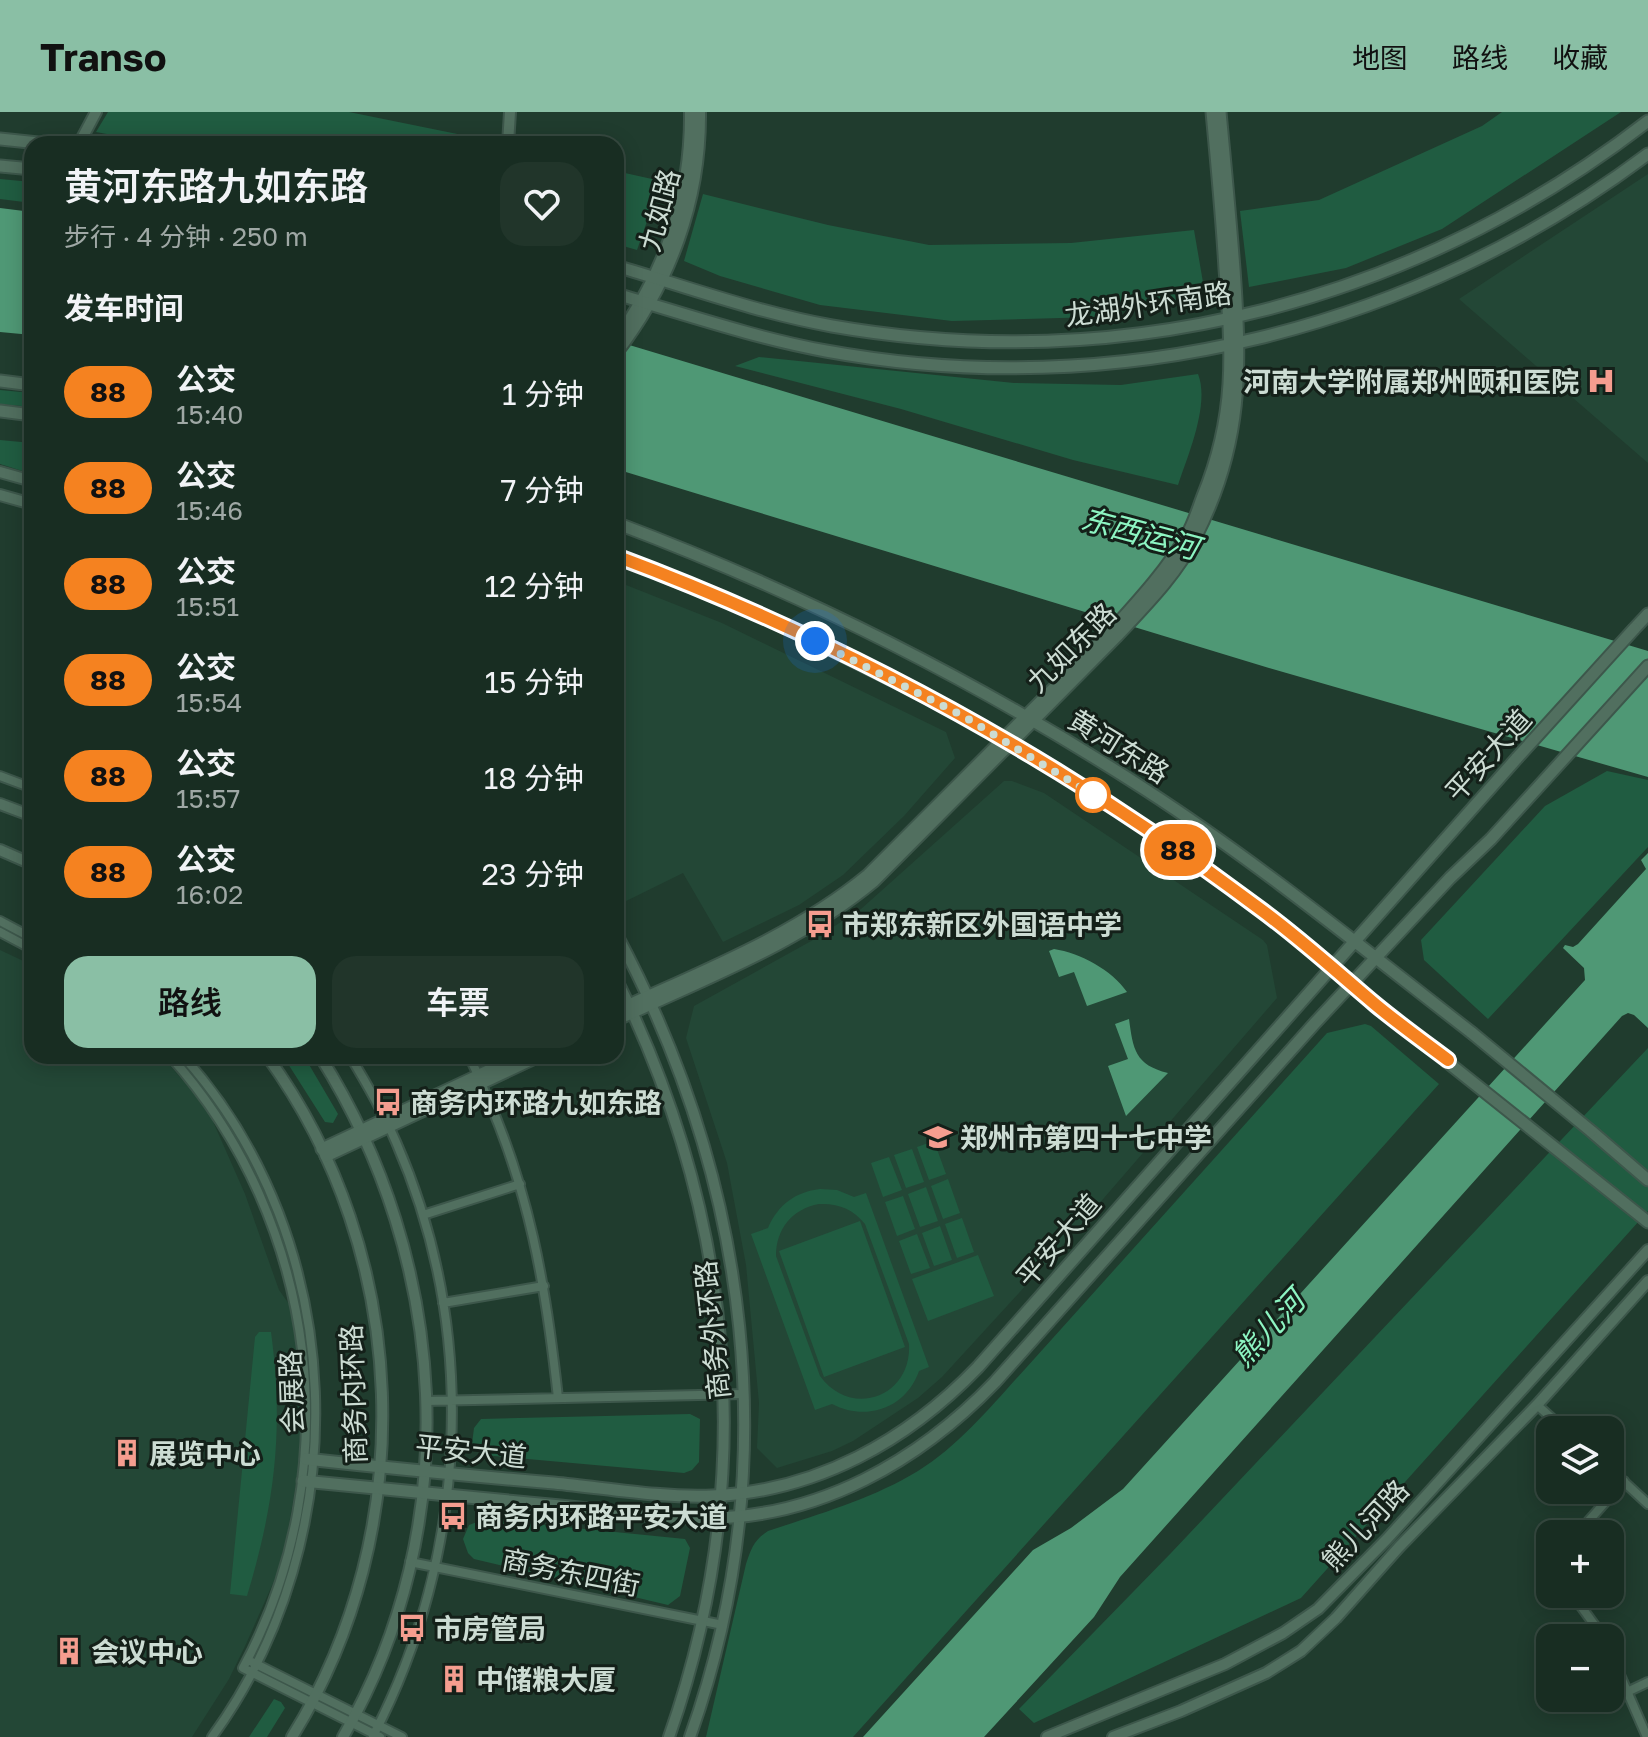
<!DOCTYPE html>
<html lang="zh">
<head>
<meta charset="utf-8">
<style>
	body { margin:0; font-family:"Golos Text","Noto Sans SC",sans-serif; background:#21352a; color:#f1f3f6; height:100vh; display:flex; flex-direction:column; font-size:30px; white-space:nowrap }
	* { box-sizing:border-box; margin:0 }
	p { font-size:26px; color:#9fa8a5 }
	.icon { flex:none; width:44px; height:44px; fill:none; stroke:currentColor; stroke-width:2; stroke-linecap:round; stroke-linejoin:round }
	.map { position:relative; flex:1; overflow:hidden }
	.panel { position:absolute; left:24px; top:24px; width:600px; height:928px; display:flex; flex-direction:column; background:#182d22; border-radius:24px; box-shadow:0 4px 20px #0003,0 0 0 2px #364940 }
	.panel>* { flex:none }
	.badge { padding:0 16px; border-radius:26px; font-size:28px; line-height:52px }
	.buttons { position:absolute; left:1536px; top:1304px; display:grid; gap:16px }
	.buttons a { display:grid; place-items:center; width:88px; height:88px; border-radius:16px; background:#182d22; box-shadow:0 4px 20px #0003,0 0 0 2px #364940; font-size:40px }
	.you { position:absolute; width:40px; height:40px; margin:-20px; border:6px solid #fff; border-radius:50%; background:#1a73e8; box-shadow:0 0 0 12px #1a73e833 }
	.map>.badge { position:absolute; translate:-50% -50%; box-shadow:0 0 0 4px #fff }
	h2 { padding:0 40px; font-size:30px; line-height:72px }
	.round { display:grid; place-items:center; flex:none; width:84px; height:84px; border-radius:24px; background:#21352a }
	.summary { display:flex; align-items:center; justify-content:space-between; height:136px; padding:0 40px }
	h1 { font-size:38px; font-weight:600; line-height:60px }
	.cta { display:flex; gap:16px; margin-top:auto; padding:16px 40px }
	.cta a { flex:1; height:92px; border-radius:24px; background:#8abfa5; color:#111; font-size:32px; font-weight:600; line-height:92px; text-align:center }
	.cta a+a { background:#21352a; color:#f1f3f6 }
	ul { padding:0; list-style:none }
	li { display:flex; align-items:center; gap:24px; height:96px; padding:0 40px }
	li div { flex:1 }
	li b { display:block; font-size:30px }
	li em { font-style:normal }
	li .badge { min-width:88px; font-weight:700; text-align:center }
	header { display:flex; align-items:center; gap:48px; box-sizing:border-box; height:112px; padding:0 40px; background:#8abfa5; color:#111 }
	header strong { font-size:38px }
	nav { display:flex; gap:44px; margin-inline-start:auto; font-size:28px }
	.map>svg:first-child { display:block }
</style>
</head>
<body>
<header>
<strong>Transo</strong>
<nav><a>地图</a><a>路线</a><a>收藏</a></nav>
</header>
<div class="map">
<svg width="1648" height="1625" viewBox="0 0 1648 1625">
	<rect width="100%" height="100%" fill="#203c2e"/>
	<path fill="#234736" d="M1648 62V351L1459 187Z
		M616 469 722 511 946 620 955 646 904 704 843 763 799 793 723 830 683 761 618 793 616 790Z
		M1004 669H1012L1044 681 1263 828 1267 833 1277 886 1072 1123 942 1265 918 1286 853 1329 832 1339 777 1356 757 1336 759 1291 746 1153 727 1051 686 926 694 894 813 828 861 797Z
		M0 838 32 853V944H162L191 978 211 1005 245 1082 279 1178 289 1192 299 1241 302 1277 299 1354 287 1424 277 1462 246 1532 229 1567 192 1625H0Z"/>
	<path fill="#205c41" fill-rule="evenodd" d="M108 0H349L482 27 480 32H161L96 20Z
		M1502 0H1621L1442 117 1346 156 1249 175 1240 99 1319 88 1482 14Z
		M616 59 661 69 637 138 616 132Z
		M0 67 32 70V91L0 87Z
		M703 82 828 113 929 133 1071 131 1194 118 1205 182 1096 205 952 209 820 193 720 164 684 149Z
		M759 245 1014 271 1121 273 1198 262C1210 292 1188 343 1178 373L1073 348 901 297 735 254Z
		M0 278 32 281V295L0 292Z
		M0 328 32 331V362L0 352Z
		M1607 659 1648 668V735L1488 907 1424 848 1421 828 1545 694Z
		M1365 912 1371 914 1439 972 853 1625H706L746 1452C751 1437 754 1428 768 1419 819 1402 872 1387 918 1359 960 1333 993 1292 1026 1256L1327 921Z
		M1648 936V1099L1301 1486 1034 1611 1019 1597 1171 1441Z
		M283 944H304L338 1002 333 1011 325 1010Z
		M934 1029 946 1062 929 1068 917 1035Z
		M912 1037 924 1070 906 1076 894 1043Z
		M889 1045 902 1078 883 1085 871 1051Z
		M948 1067 960 1101 943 1107 931 1074Z
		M926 1075 938 1109 920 1115 908 1082Z
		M820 1077 837 1078 854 1085 866 1081 929 1255 919 1259C906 1296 867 1310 832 1292L815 1298 751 1122 768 1116C778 1093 795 1080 820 1077ZM819 1092C838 1091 853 1097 865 1112L909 1232C912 1285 851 1307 820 1264L776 1144C776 1117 792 1097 819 1092Z
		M903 1084 915 1117 897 1124 885 1090Z
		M962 1106 974 1140 957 1146 945 1112Z
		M860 1109 905 1235 824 1265 779 1139Z
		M940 1114 952 1148 934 1154 922 1121Z
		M917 1122 930 1156 911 1162 899 1129Z
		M978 1143 994 1184 928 1209 912 1167Z
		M259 1220H271C284 1317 275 1391 247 1484L230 1482 255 1225Z
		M690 1302 700 1307 699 1350 692 1358 684 1361 483 1343 472 1332 474 1316 481 1307Z
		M485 1407 685 1427 690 1436 680 1484 668 1493 474 1447 468 1441 463 1427 469 1413Z
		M274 1587 281 1590 285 1596 267 1625H249Z"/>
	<path fill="#4f9875" d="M0 96 32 100V223L0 220Z
		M616 229 1648 539V665L1269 556 616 357Z
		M1648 741V916L1634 903 1628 901 1622 904 1120 1465 1094 1505 984 1625H863L1033 1438 1071 1416 1123 1377 1585 868 1584 856 1563 836 1565 833 1573 835 1578 832 1646 757 1641 748Z
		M1054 837C1080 841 1112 858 1127 880L1087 894 1074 860 1059 865 1049 839Z
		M1129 907C1133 937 1135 953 1168 961L1126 1004 1108 954 1128 947 1115 912Z"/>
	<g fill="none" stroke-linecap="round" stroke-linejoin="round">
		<defs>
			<path id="minor" d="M0 664 32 676
				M0 809 32 826
				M0 820 32 837
				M170 944C319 1110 349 1360 243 1556L380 1625
				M183 944C350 1130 358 1425 212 1625
				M350 944C367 972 383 1000 396 1030 479 1220 468 1442 373 1624
				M469 944 478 963
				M481 971C529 1074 546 1174 558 1286
				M423 1103 520 1072
				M443 1191 544 1174
				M426 1289 744 1282
				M1537 1293 1565 1318
				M1610 1357 1648 1392
				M1577 1422 1624 1369
				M410 1450 723 1513
				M1572 1482 1604 1526
				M1610 1540 1647 1625
				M252 1550 402 1625
				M1627 1580 1648 1570"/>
			<path id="tertiary" d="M79 32 96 0
				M508 32 510 0
				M616 226C665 162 691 81 690 0
				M616 242C670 172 701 89 700 0
				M0 360 32 369
				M0 383 32 392
				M0 692 32 704
				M0 738 32 752
				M616 821C750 1071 786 1355 690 1625
				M616 866C736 1108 759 1369 669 1625
				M267 944C411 1142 421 1417 292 1625
				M320 944C449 1149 466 1413 343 1625
				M1047 1625 1225 1552 1283 1521 1318 1497 1387 1427 1648 1138
				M1113 1625 1181 1599 1266 1561 1301 1539 1336 1506 1399 1435 1537 1293 1648 1169"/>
			<path id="secondary" d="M0 27 48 32
				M0 54 32 57
				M616 154C687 175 759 201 832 214 1125 265 1414 190 1648 9
				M616 182C685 202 755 226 826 239 1114 292 1414 218 1648 42
				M0 269 32 273
				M0 299 32 303
				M616 411C802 481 979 570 1146 678 1260 752 1365 838 1472 921
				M616 444 765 505 934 589 1020 637 1127 703 1222 769 1314 838 1377 894 1648 1110
				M1634 517 1648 502
				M616 899C703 859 794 824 868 763L1112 518C1139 488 1166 459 1187 423 1194 411 1198 397 1203 384 1236 303 1232 242 1225 157 1222 105 1217 52 1212 0
				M616 908C705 866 798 832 874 769L1117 524C1146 493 1177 462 1196 424 1243 331 1241 257 1234 157 1230 105 1225 52 1220 0
				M1591 1019 1648 1068
				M322 1037 520 944
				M326 1044 539 944
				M306 1347C388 1356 471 1364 554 1371 606 1376 660 1386 712 1384 817 1379 907 1329 978 1255L1517 646
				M303 1369C385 1377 468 1385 550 1393 602 1398 655 1406 707 1406 819 1406 919 1349 995 1270L1315 911 1450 766 1491 727 1648 554"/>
		</defs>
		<use href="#minor" stroke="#3d574b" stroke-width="12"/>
		<use href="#tertiary" stroke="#3d574b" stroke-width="14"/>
		<use href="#secondary" stroke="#3d574b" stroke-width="15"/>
		<use href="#minor" stroke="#516f5f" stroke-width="8"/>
		<use href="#tertiary" stroke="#516f5f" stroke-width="10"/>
		<use href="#secondary" stroke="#516f5f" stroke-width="11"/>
		<defs>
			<path id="secondary-bridge" d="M1517 646 1634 517
				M1472 921 1591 1019"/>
		</defs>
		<use href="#secondary-bridge" stroke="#3d574b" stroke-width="15" stroke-linecap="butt"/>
		<use href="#secondary-bridge" stroke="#516f5f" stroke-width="11"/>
	</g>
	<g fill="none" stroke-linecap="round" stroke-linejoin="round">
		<defs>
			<path id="line" d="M616 444C846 530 1064 650 1260 797 1301 827 1338 861 1376 893 1399 912 1424 930 1448 948"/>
		</defs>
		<use href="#line" stroke="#fff" stroke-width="18"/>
		<use href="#line" stroke="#f58220" stroke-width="12"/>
		<path stroke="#ccdcd3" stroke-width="8" stroke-dasharray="0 14.4" d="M815 529 965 605 1093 683"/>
	</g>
	<defs>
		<symbol id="hospital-bare" viewBox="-9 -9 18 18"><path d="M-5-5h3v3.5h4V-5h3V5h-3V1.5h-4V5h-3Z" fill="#f59d8f" stroke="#142019" stroke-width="2.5" paint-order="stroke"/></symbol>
		<symbol id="bus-bare" viewBox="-9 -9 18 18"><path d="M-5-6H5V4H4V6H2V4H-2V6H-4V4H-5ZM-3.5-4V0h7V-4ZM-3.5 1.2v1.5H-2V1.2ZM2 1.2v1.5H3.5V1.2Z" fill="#f59d8f" stroke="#142019" stroke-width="2.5" paint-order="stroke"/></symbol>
		<symbol id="school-bare" viewBox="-9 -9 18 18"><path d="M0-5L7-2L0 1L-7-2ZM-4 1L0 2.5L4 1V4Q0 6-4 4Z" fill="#f59d8f" stroke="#142019" stroke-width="2.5" paint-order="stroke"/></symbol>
		<symbol id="building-bare" viewBox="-9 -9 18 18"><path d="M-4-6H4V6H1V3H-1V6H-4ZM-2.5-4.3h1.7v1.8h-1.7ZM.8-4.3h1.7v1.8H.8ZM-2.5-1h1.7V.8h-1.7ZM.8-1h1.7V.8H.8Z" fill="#f59d8f" stroke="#142019" stroke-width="2.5" paint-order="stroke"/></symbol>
	</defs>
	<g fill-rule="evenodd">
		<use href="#hospital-bare" x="1581" y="249" width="40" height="40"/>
		<use href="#bus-bare" x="800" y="792" width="40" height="40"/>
		<use href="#bus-bare" x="368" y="970" width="40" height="40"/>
		<use href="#school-bare" x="918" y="1005" width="40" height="40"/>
		<use href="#building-bare" x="107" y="1321" width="40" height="40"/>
		<use href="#bus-bare" x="433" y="1384" width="40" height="40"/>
		<use href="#bus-bare" x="392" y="1496" width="40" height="40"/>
		<use href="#building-bare" x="49" y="1519" width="40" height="40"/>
		<use href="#building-bare" x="434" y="1547" width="40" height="40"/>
	</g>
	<circle fill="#fff" stroke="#f58220" stroke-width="4" cx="1093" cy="683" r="16"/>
	<g text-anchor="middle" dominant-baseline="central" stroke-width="6" stroke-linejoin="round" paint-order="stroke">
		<g font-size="28" fill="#ccdcd3" stroke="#142019">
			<text transform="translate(659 98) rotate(-75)">九如路</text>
			<text transform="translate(1148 192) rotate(-8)">龙湖外环南路</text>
			<text transform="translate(1071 535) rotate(-45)">九如东路</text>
			<text transform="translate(1119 634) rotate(32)">黄河东路</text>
			<text transform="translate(1488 643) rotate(-48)">平安大道</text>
			<text transform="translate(1058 1128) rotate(-49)">平安大道</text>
			<text transform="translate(712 1218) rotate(-96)">商务外环路</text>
			<text transform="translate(291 1280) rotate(-92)">会展路</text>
			<text transform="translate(353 1282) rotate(-92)">商务内环路</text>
			<text transform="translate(471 1339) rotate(6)">平安大道</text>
			<text transform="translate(1365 1413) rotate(-47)">熊儿河路</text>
			<text transform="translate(571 1460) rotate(11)">商务东四街</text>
		</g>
		<g font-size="28" font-weight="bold" fill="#ccdcd3" stroke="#142019" text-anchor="start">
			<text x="1579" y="269" text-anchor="end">河南大学附属郑州颐和医院</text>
			<text x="842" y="812">市郑东新区外国语中学</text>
			<text x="410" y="990">商务内环路九如东路</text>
			<text x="960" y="1025">郑州市第四十七中学</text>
			<text x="149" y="1341">展览中心</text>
			<text x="475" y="1404">商务内环路平安大道</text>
			<text x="434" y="1516">市房管局</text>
			<text x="91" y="1539">会议中心</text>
			<text x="476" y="1567">中储粮大厦</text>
		</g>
		<g font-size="30" font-style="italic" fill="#8df5c2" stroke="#142019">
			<text transform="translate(1140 421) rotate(15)">东西运河</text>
			<text transform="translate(1268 1216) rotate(-47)">熊儿河</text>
		</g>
	</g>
</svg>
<div class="buttons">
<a><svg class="icon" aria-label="layers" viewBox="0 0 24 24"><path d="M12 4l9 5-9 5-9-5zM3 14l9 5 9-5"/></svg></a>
<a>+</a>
<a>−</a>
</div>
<div class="you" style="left:815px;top:529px"></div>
<b class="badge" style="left:1178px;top:738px;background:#f58220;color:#111">88</b>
<section class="panel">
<div class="summary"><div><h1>黄河东路九如东路</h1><p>步行 · 4 分钟 · 250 m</p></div><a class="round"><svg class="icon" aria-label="heart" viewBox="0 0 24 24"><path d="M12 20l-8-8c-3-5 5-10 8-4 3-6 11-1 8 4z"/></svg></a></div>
<h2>发车时间</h2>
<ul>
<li><span class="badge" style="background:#f58220;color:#111">88</span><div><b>公交</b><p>15:40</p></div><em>1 分钟</em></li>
<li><span class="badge" style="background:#f58220;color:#111">88</span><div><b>公交</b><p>15:46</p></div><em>7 分钟</em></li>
<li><span class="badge" style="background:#f58220;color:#111">88</span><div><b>公交</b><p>15:51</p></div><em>12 分钟</em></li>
<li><span class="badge" style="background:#f58220;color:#111">88</span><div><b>公交</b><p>15:54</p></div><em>15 分钟</em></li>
<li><span class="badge" style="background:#f58220;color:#111">88</span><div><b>公交</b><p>15:57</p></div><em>18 分钟</em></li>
<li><span class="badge" style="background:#f58220;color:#111">88</span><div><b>公交</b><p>16:02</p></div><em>23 分钟</em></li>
</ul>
<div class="cta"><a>路线</a><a>车票</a></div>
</section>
</div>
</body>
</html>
